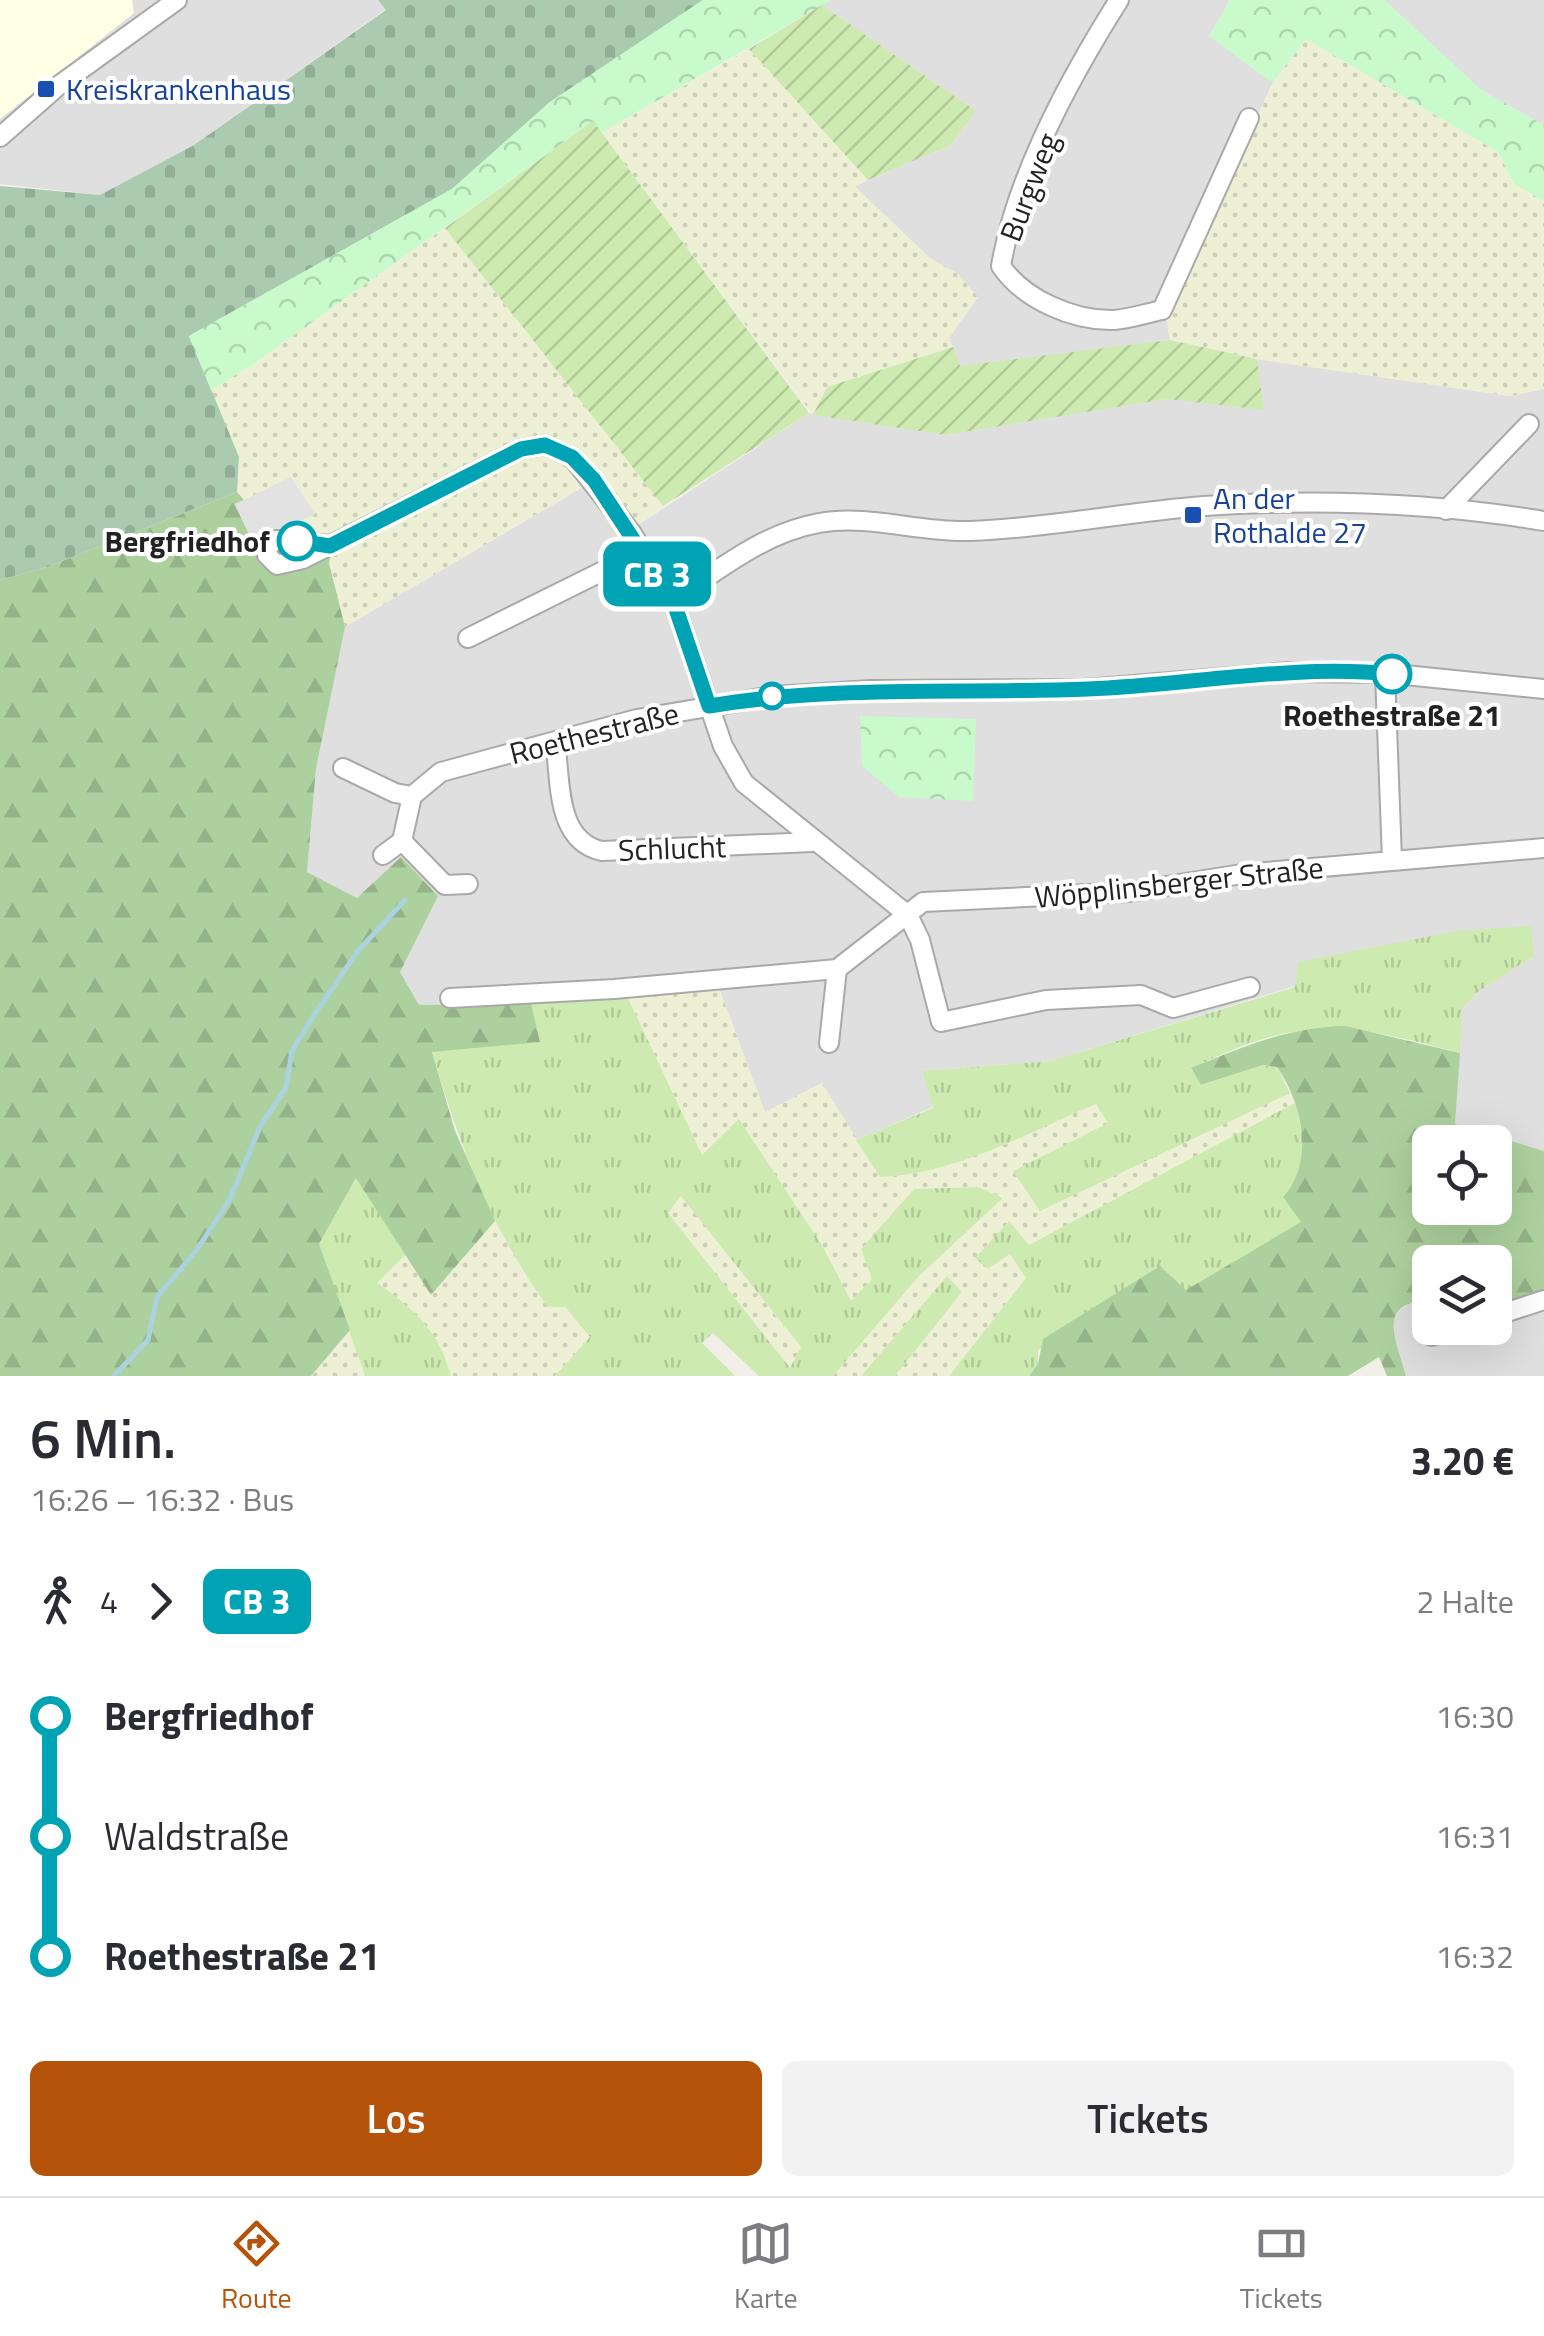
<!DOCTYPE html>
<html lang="de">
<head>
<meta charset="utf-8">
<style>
	body { margin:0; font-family:"Titillium Web",sans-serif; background:#f2f2f3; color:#2b2b33; height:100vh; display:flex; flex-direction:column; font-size:38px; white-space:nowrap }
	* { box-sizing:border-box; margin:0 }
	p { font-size:32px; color:#7c7c81 }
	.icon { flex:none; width:55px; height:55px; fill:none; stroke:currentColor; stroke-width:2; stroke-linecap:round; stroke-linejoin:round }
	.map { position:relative; height:1376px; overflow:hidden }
	.drawer { display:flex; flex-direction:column; background:#fff; flex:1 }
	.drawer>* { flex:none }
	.badge { padding:0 20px; border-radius:15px; font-size:35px; line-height:65px }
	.buttons { position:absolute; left:1412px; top:1125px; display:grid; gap:20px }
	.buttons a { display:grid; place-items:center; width:100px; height:100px; border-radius:15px; background:#fff; box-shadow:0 10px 40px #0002; font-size:50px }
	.map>.badge { position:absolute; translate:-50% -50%; box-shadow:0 0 0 5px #fff }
	.legs { display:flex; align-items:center; gap:15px; height:110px; padding:0 30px; font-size:32px }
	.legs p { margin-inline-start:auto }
	.summary { display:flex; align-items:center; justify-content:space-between; height:170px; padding:0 30px }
	h1 { font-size:55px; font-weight:600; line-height:75px }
	.primary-button { display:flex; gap:20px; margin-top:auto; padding:20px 30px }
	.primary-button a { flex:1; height:115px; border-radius:15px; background:#b45309; color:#fff; font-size:40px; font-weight:600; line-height:115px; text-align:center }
	.primary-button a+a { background:#f2f2f3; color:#2b2b33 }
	ul { padding:0 30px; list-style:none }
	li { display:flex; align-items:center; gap:35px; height:120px; font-size:38px }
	li i { display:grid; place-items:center; width:15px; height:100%; margin:0 12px; background:currentColor }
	li i::after { content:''; width:25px; height:25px; margin:-12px; border:8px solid; border-radius:50%; background:#fff }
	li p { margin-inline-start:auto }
	li:first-child i { background:linear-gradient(#0000 50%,currentColor 0) }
	li:last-child i { background:linear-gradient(currentColor 50%,#0000 0) }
	.tabs { display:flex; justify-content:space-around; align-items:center; height:140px; border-top:2px solid #e1e1e2; background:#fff; font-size:28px; color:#7c7c81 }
	.tabs a { display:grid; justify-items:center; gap:5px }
	.tabs .selected { color:#b45309 }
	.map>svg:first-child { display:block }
</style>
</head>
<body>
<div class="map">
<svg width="1544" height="1376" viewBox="0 0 1544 1376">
	<defs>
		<pattern id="farmland-dots" width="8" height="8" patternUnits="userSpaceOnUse" patternTransform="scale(2.5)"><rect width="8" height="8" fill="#eef0d5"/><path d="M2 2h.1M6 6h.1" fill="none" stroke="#ccceb7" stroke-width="1.8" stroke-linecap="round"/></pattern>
		<pattern id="grass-tufts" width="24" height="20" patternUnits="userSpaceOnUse" patternTransform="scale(2.5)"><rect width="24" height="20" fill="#cdebb0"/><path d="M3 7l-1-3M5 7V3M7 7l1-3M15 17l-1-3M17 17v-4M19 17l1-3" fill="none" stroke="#b0c997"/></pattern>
		<pattern id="forest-firs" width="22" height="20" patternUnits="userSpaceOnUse" patternTransform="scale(2.5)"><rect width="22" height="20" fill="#add19e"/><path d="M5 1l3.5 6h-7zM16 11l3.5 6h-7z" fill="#95b388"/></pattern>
		<pattern id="cemetery-stones" width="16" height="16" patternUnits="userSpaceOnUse" patternTransform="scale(2.5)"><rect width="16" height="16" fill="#aacbaf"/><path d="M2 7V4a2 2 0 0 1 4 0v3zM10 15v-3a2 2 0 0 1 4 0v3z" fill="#92ae96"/></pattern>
		<pattern id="park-crowns" width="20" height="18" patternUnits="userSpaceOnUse" patternTransform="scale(2.5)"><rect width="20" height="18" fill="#c8facc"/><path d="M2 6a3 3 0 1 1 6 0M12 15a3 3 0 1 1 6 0" fill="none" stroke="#acd6af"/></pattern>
		<pattern id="garden-furrows" width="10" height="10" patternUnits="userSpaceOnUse" patternTransform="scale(2.5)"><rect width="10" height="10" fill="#cdebb0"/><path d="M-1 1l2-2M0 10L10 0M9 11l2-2" fill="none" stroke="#b0c997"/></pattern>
	</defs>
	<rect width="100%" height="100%" fill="#f2efe9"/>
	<path fill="#e0dfdf" d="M0 0H378L386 9 194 145 100 195 0 184Z
		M831 0H1230L1209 36 1273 82 1166 316 1170 340 960 367 948 338 958 274 931 259 854 186 951 145 976 111 822 5Z
		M1384 0H1544V125L1481 90Z
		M1257 359 1510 396 1544 389V1151L1455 1124 1462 1009 1479 991 1534 956 1530 926 1295 986 1050 1061 922 1071 933 1107 856 1140 822 1083 765 1113 718 985 531 1003 419 1005 357 898 307 872 316 769 345 627 595 480 632 529 809 413 946 435 1167 399 1263 409Z
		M1544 1294V1376H1406L1391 1326 1397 1312 1411 1302 1430 1301V1328H1495V1308Z"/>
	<path fill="#ffffe5" d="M0 0H132L134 13 0 119Z"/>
	<path fill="url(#farmland-dots)" d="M1305 38 1498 152 1514 184 1544 201V389L1510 396 1257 359 1170 340 1166 317 1273 83Z
		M749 49 868 180 855 187 931 259 958 274 978 297 949 338 953 347 827 387 813 415 601 133Z
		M445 228 663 506 632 529 594 480 345 627 329 563 335 536 287 530 314 514 291 477 244 500 237 492 239 457 211 390Z
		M718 985 765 1112 822 1083 880 1177 949 1166 1096 1103 1290 1093 1295 1103 1029 1246 1009 1221 1010 1253 1026 1278 949 1376H895L961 1292 947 1276 861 1376H833L919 1276 1002 1197 978 1187 914 1189 872 1280 851 1302 823 1247 738 1120 702 1155 626 994Z
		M681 1195 801 1348 789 1369 668 1213Z
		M495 1221 525 1276 565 1307 590 1337 555 1376H451L446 1358 377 1283 405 1255 431 1295Z
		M350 1330 365 1376H311Z"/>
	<path fill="url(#grass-tufts)" fill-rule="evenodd" d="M1531 926 1534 956 1479 991 1462 1009 1460 1053C1349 1023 1298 1014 1191 1069L1202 1085 1263 1065 1277 1067 1290 1093 1040 1211 1013 1171 1108 1123 1096 1104C1027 1133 956 1174 880 1177L856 1140 933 1108 922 1071 1050 1061 1295 987 1298 962 1457 931Z
		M626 994 702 1155 739 1119 823 1247 851 1301 872 1279 861 1249 914 1189 978 1187 1003 1198 919 1276 833 1376H759L713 1333 702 1343 735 1376H555L590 1337 565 1307H548C491 1230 458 1142 432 1051L539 1042 531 1003ZM681 1196 801 1347 790 1368 668 1213Z
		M1295 1103C1306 1137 1307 1170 1283 1197L1302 1222 1186 1291 1160 1266 1038 1350V1364L1029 1376H949L1026 1278 1010 1254 988 1269 975 1258 1009 1221 1029 1245Z
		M357 1177 405 1255 377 1283C413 1308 440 1332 451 1376H365L319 1244Z
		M947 1276 962 1292 895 1376H861Z"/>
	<path fill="url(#forest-firs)" fill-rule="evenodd" d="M237 492 244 500 235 504 256 549C281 526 302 532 335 536L329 563 345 627 316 769 307 872 357 898 401 857 438 896 400 972 419 1005 531 1003 540 1042 432 1052 455 1131 495 1221 431 1295 356 1178 319 1244 350 1330 311 1376H0V580L47 567Z
		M1345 1026 1460 1053 1455 1124 1544 1151V1294L1495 1308V1262H1430V1301C1374 1301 1397 1342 1406 1376H1387L1379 1357 1348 1376H1029L1038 1364 1043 1339 1160 1266 1186 1290 1301 1222 1283 1197C1315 1161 1303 1105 1277 1067L1263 1065 1201 1085 1191 1068C1243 1047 1288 1027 1345 1026ZM1430 1142H1495V1208H1430Z"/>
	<path fill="url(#cemetery-stones)" d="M378 0H703L550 102 452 189 189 336 239 457 237 492 47 567 0 580V186L100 195 194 145 386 10Z"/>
	<path fill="url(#park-crowns)" d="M703 0H831L601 133 592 122 252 365 211 390 189 336 452 189 550 102Z
		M1230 0H1384L1481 90 1544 125V201L1514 184 1498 152 1306 39 1273 82 1268 80 1209 36Z
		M860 716 976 719 973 801 899 797 862 766Z"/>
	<path fill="url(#garden-furrows)" d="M822 5 976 111 951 145 868 180 749 49Z
		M593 121 809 413 663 506 445 228Z
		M1170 340 1257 359 1264 410 1167 399 946 435 813 415 827 387 953 347 960 366Z"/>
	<path fill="#e2e2e2" d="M291 477 315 514 269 536 256 550 235 504Z"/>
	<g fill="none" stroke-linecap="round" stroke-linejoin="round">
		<path stroke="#aad3df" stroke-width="5" d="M114 1376 148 1340 157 1297 196 1251 230 1199 260 1127 286 1088 292 1051 312 1018 358 951 405 900"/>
		<defs>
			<path id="minor" d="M1119 0C1071 76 1016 177 1001 266 1023 299 1073 321 1114 320 1130 319 1147 313 1162 310L1249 118
				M0 137 58 86 177 0
				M1446 510 1529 424
				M330 545 276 540 268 546 267 555 277 565 303 559 521 449 545 445 572 457 631 532 673 600 723 746 744 783 908 915 920 940 941 1022 1046 1000 1141 995 1173 1008 1250 987
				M673 600C719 570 763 533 819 523 869 514 920 533 970 531 1048 528 1126 512 1204 506 1315 499 1434 503 1544 521
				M468 638 643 551
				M1385 673 1392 860
				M555 741C561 780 555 841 602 851L812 842
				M343 768 395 793 412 796
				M402 841 445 885 468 884
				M383 855 402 841 412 796 441 772 637 719 773 696 871 690 1085 689 1289 672 1385 673 1544 689
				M450 998 614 989 837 969
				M829 1043 837 969 923 902 1129 892 1242 874 1544 848
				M1495 1316 1544 1300
				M1432 1336 1459 1328"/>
		</defs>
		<use href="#minor" stroke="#a9a9a9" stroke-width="22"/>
		<use href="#minor" stroke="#fff" stroke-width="18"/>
	</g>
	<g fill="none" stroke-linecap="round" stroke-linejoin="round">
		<defs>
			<path id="line-1" d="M297 541 330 546 521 449 545 445 572 457 594 480 673 600 709 706C835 685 961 694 1088 689 1189 685 1292 664 1392 674"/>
		</defs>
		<use href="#line-1" stroke="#fff" stroke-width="22"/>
		<use href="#line-1" stroke="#00a3b4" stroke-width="15"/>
	</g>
	<g fill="#1a4fb4" stroke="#fff" stroke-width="4">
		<rect x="36" y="79" width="20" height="20" rx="5"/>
		<rect x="1183" y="505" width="20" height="20" rx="5"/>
	</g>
	<g fill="#fff" stroke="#00a3b4" stroke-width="5">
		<circle cx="297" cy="541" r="18"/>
		<circle cx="1392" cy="674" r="18"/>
		<circle cx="772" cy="696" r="12"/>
	</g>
	<g text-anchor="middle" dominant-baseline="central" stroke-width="8" stroke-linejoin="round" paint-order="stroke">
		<g font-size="30" fill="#164399" stroke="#fff" text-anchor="start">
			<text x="66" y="89">Kreiskrankenhaus</text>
			<text x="1213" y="498">An der<tspan x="1213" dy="34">Rothalde 27</tspan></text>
		</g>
		<g font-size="30" fill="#222" stroke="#fff">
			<text transform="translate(1029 187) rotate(-69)">Burgweg</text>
			<text transform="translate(594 733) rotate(-14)">Roethestraße</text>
			<text transform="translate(672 848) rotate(-2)">Schlucht</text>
			<text transform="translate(1179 882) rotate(-6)">Wöpplinsberger Straße</text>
		</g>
		<g font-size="30" font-weight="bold" fill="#222" stroke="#fff" text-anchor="end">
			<text x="270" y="541">Bergfriedhof</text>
			<text x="1392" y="715" text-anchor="middle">Roethestraße 21</text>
		</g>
	</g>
</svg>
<div class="buttons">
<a><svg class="icon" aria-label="locate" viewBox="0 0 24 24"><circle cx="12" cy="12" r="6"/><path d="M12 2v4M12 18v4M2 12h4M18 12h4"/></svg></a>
<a><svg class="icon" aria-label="layers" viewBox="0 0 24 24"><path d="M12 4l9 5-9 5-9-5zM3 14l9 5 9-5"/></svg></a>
</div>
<b class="badge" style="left:657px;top:574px;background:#00a3b4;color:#fff">CB 3</b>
</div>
<section class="drawer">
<div class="summary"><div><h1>6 Min.</h1><p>16:26 – 16:32 · Bus</p></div><b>3.20 €</b></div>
<div class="legs"><svg class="icon" aria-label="walk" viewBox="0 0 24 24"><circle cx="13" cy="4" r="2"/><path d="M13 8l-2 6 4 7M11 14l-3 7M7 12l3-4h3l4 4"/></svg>4<svg class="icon" aria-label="forward" viewBox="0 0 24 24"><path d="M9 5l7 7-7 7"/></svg><b class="badge" style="background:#00a3b4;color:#fff">CB 3</b><p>2 Halte</p></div>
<ul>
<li><i style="color:#00a3b4"></i><b>Bergfriedhof</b><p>16:30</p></li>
<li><i style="color:#00a3b4"></i><span>Waldstraße</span><p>16:31</p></li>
<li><i style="color:#00a3b4"></i><b>Roethestraße 21</b><p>16:32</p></li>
</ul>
<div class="primary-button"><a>Los</a><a>Tickets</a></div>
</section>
<nav class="tabs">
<a class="selected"><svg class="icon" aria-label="directions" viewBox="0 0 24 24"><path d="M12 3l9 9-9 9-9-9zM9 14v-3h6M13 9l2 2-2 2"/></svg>Route</a>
<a><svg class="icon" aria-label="map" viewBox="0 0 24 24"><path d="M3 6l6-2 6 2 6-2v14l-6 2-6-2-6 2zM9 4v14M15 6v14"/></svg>Karte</a>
<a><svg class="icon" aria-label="tickets" viewBox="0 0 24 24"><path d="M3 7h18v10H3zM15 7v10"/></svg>Tickets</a>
</nav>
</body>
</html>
